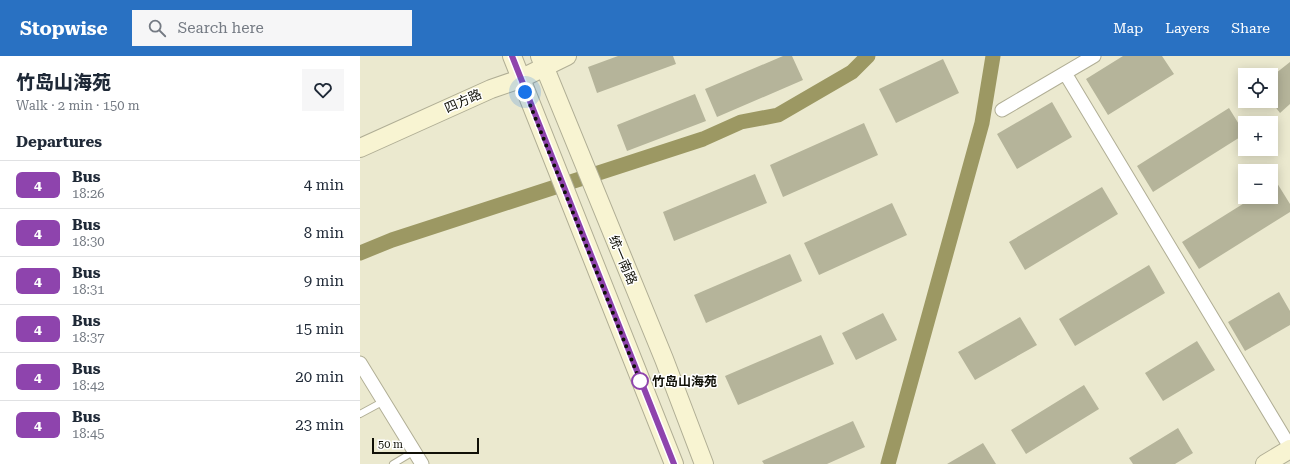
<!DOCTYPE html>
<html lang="en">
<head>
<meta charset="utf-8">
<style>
	body { margin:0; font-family:"Roboto Serif","Noto Sans SC",serif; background:#f6f6f7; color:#1f2937; height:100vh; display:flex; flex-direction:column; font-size:15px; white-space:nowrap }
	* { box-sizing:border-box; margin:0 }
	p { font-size:13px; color:#747a83 }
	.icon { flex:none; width:22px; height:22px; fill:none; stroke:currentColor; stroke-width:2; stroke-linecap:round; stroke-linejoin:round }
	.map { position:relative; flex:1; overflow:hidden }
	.details { display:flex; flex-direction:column; background:#fff; width:360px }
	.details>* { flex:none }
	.badge { padding:0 8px; border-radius:6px; font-size:14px; line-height:26px }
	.fabs { position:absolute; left:878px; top:12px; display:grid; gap:8px }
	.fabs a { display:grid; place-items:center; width:40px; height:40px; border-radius:0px; background:#fff; box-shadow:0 2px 10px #0003; font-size:20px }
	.scale { position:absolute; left:12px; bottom:10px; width:107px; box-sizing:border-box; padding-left:4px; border:2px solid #101007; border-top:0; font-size:11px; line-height:14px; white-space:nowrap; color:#101007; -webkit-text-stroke:3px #fff; paint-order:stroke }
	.you { position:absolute; width:20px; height:20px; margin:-10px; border:3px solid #fff; border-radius:50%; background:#1a73e8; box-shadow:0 0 0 6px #1a73e833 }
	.map>.badge { position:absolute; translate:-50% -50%; box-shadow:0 0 0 2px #fff }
	h2 { padding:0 16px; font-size:15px; line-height:36px }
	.round { display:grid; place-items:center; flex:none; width:42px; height:42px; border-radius:0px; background:#f6f6f7 }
	.summary { display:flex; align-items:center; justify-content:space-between; height:68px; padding:0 16px }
	h1 { font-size:19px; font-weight:800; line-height:30px }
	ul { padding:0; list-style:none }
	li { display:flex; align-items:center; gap:12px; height:48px; padding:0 16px; border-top:1px solid #e0e1e3 }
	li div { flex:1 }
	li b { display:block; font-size:15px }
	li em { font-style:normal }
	li .badge { min-width:44px; font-weight:700; text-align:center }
	header { display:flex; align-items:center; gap:24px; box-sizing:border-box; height:56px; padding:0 20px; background:#2971c2; color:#fff }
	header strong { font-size:19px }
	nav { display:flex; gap:22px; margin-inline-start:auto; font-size:14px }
	.search { width:280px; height:36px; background:#f6f6f7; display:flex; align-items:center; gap:10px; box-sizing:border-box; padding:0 14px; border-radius:0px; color:#747a83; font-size:15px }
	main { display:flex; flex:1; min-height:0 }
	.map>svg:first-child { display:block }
</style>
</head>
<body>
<header>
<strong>Stopwise</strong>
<div class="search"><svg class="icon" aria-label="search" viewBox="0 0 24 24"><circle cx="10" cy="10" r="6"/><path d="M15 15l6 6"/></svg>Search here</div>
<nav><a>Map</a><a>Layers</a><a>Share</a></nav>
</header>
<main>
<section class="details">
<div class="summary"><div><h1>竹岛山海苑</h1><p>Walk · 2 min · 150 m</p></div><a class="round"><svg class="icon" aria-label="heart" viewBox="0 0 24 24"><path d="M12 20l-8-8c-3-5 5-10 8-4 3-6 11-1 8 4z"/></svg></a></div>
<h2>Departures</h2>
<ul>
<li><span class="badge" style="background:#8e44ad;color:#fff">4</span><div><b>Bus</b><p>18:26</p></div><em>4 min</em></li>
<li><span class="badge" style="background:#8e44ad;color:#fff">4</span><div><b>Bus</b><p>18:30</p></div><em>8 min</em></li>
<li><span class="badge" style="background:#8e44ad;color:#fff">4</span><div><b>Bus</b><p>18:31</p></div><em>9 min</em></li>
<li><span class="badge" style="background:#8e44ad;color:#fff">4</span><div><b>Bus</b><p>18:37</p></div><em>15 min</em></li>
<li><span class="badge" style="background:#8e44ad;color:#fff">4</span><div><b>Bus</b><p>18:42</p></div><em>20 min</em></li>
<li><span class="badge" style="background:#8e44ad;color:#fff">4</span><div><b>Bus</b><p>18:45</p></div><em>23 min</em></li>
</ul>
</section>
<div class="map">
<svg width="930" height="408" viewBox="0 0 930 408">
	<rect width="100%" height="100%" fill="#ebe9cf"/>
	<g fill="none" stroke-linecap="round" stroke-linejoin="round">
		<path stroke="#9c9863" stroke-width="15" d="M0 197 32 184 343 83 381 66 418 59 492 16 508 0
			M528 408 622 67 633 0"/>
	</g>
	<path fill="#b5b49a" d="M258 0H313L316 8 237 37 228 11Z
		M423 0H432L443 24 357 61 345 33Z
		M763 0H802L814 18 748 59 726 23Z
		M583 3 599 37 536 67 519 33Z
		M930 6V48L920 57 911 45V21Z
		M335 38 346 65 267 95 257 69Z
		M692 46 712 81 657 113 637 78Z
		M869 52 885 78 793 136 777 110Z
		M504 67 518 99 423 141 410 109Z
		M395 118 407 147 314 185 303 156Z
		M917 127 930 148V156L839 213 822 186 894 141H911V131Z
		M742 131 758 158 665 214 649 186Z
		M532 147 547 179 459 219 444 187Z
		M430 198 442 225 346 267 334 239Z
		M789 209 805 237 715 290 699 263Z
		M919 236 930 255V269L885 295 868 266Z
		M523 257 537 284 496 304 482 277Z
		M660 261 677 289 615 324 598 296Z
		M461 279 474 308 378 349 365 320Z
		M837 285 855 314 803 345 785 317Z
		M724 329 739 353 666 398 651 374Z
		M493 365 505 391 467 408H404L402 405Z
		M818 372 833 397 815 408H773L769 402Z
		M623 387 636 408H587Z"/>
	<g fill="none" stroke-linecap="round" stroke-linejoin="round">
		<defs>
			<path id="lane" d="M0 358 24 345
				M33 408 53 396"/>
			<path id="street" d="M705 17 930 391
				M642 54 734 0
				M0 307 62 408"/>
			<path id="secondary" d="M152 0 314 408
				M180 0 304 303 344 408
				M0 92 131 33 160 23 207 0
				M905 408 930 393"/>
		</defs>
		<use href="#lane" stroke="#b0ae95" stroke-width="8"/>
		<use href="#street" stroke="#b0ae95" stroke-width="15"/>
		<use href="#secondary" stroke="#b0ae95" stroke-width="20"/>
		<use href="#lane" stroke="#fff" stroke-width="6"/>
		<use href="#street" stroke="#fff" stroke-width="13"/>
		<use href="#secondary" stroke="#f8f4d2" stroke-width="18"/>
	</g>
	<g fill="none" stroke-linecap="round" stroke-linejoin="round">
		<defs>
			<path id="line" d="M152 0 314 408"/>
		</defs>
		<use href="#line" stroke="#fff" stroke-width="9"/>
		<use href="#line" stroke="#8e44ad" stroke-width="6"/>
		<path stroke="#101007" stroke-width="4" stroke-dasharray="0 7.2" d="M165 36 280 325"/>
	</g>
	<circle fill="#fff" stroke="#8e44ad" stroke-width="2" cx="280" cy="325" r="8"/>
	<g text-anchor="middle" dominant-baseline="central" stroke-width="3" stroke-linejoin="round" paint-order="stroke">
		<g font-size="13" fill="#101007" stroke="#fff">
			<text transform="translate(103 45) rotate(-24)">四方路</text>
			<text transform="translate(263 204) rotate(67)">统一南路</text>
		</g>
		<g font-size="13" font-weight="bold" fill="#101007" stroke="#fff" text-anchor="start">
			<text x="292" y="325">竹岛山海苑</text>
		</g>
	</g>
</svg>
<div class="fabs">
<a><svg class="icon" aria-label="locate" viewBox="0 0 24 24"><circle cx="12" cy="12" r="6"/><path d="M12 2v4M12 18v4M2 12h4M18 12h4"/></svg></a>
<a>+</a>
<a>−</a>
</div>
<div class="scale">50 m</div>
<div class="you" style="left:165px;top:36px"></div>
</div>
</main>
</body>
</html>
